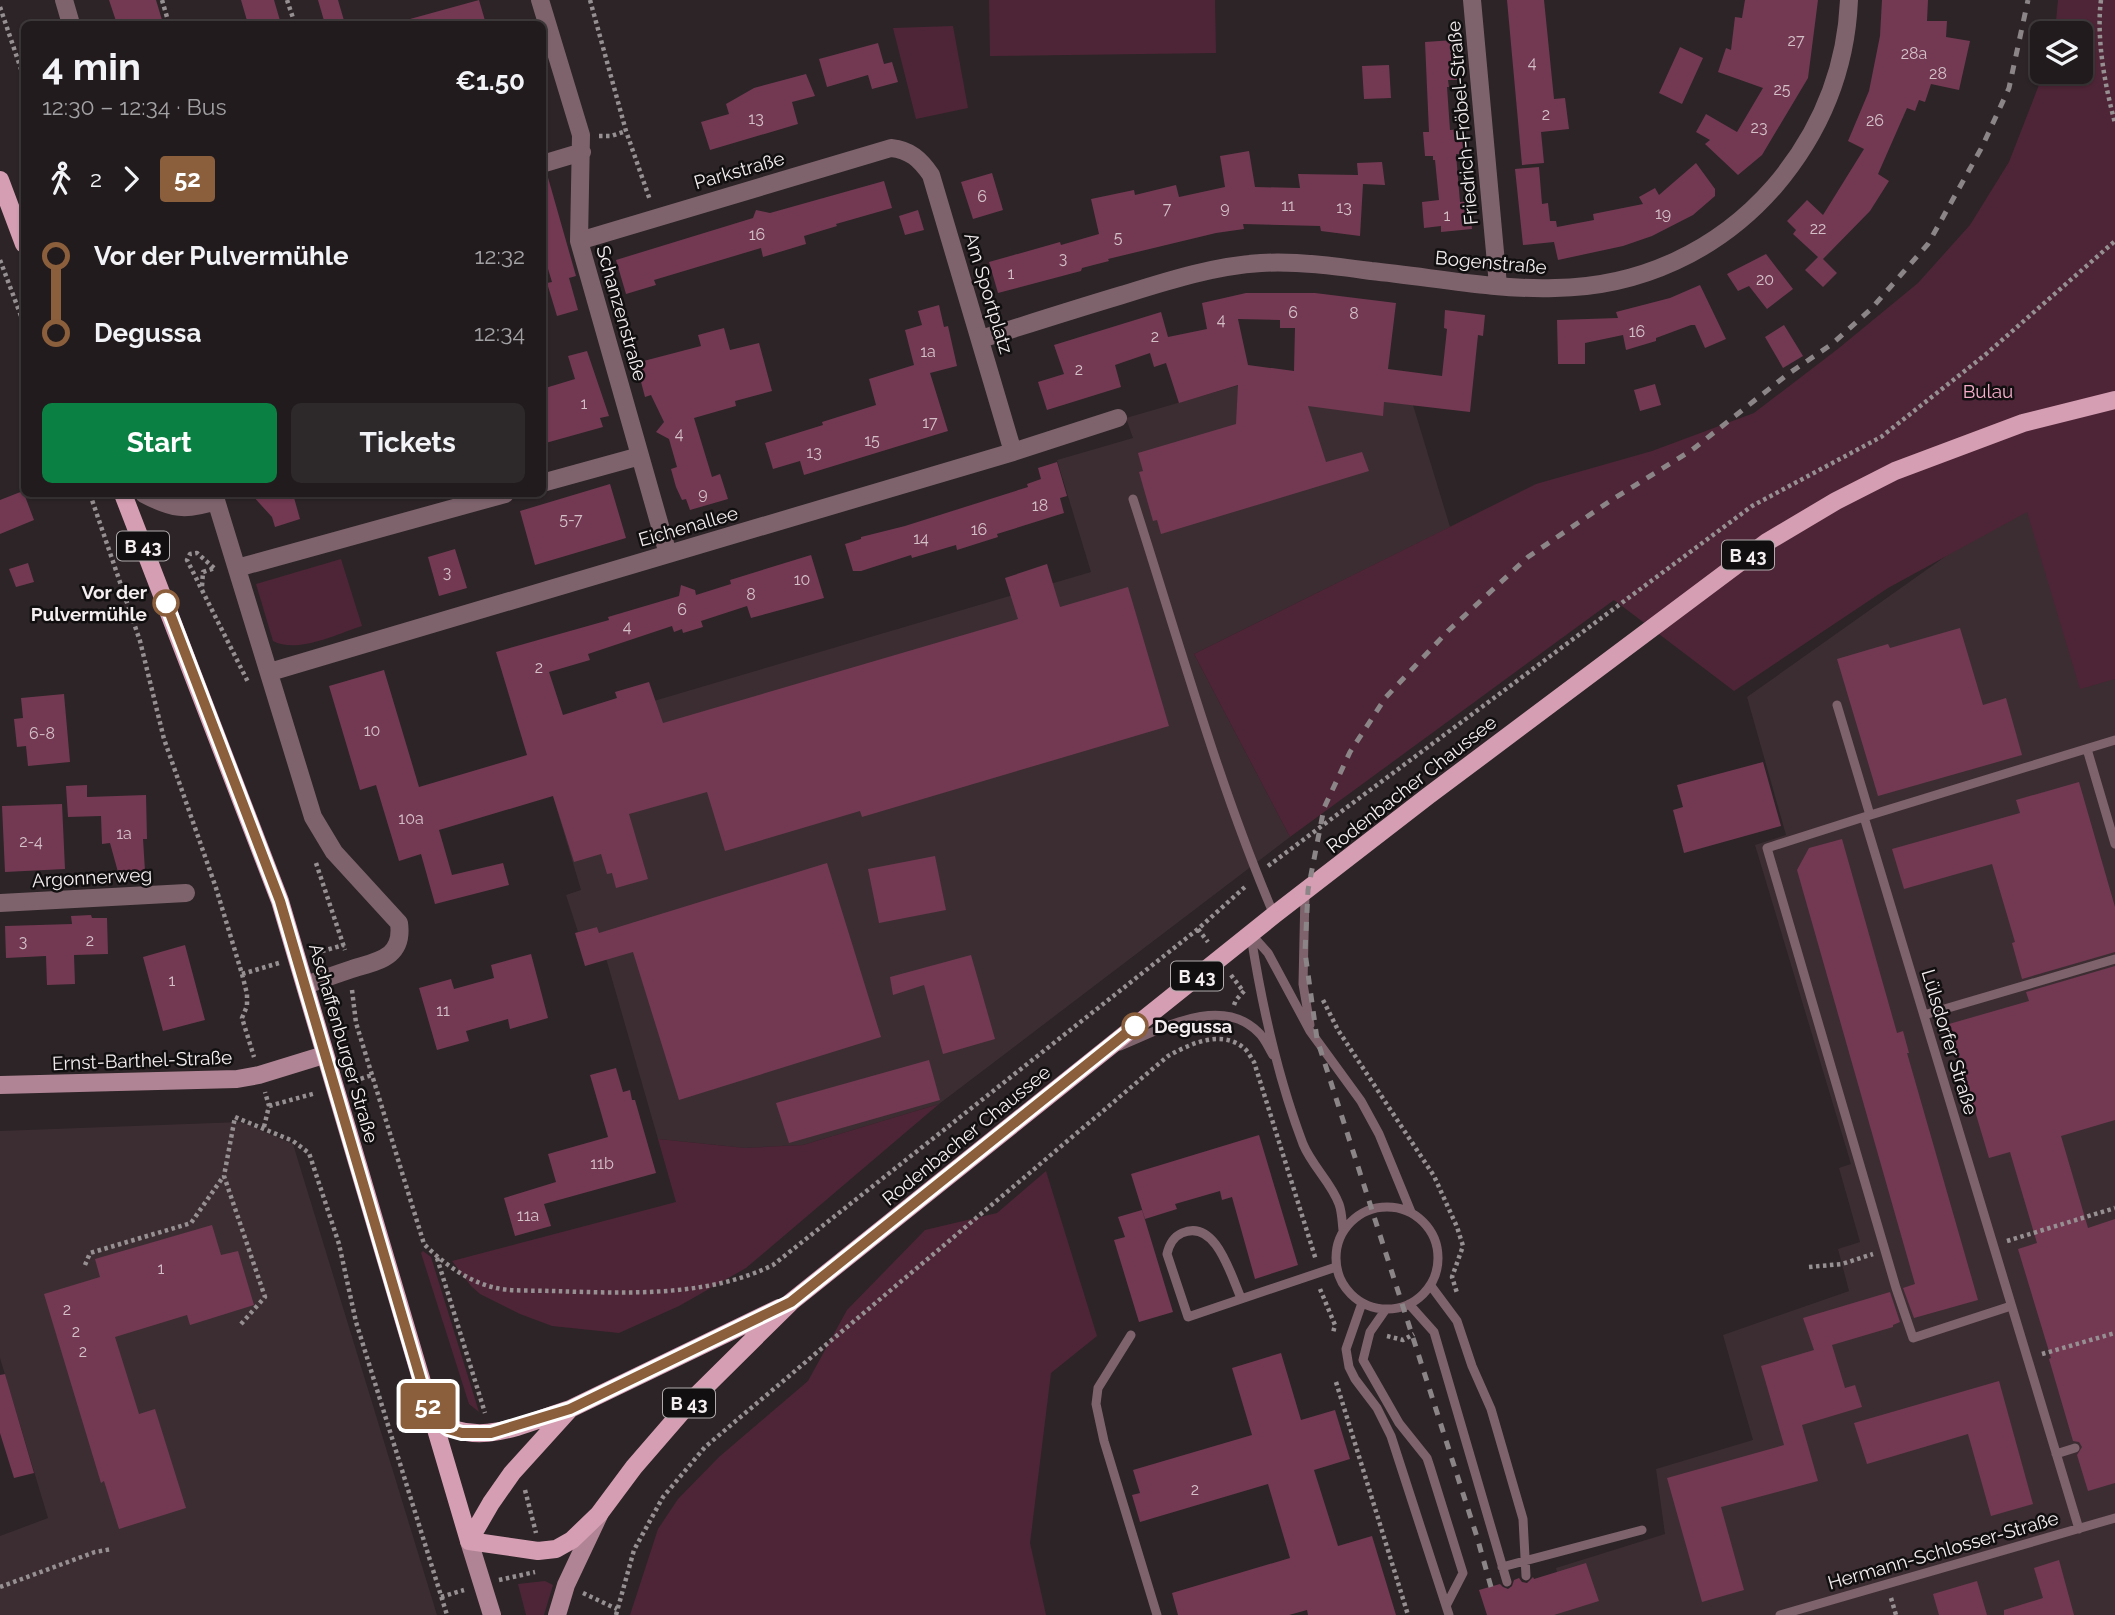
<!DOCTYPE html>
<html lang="en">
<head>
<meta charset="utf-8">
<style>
	body { margin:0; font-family:Raleway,sans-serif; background:#2d282a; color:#f1f3f6; height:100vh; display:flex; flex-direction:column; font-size:26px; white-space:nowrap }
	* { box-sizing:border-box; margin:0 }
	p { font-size:23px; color:#a2a1a4 }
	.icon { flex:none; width:38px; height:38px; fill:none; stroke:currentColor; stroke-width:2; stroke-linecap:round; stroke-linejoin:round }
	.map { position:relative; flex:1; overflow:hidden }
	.sheet { position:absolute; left:21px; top:21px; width:525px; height:476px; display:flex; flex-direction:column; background:#211b1d; border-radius:10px; box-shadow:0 2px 5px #0004,0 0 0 2px #3e393b }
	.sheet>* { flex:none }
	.badge { padding:0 14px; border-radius:5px; font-size:24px; line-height:46px }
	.fabs { position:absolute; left:2030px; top:21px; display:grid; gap:14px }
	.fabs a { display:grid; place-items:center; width:63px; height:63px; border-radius:10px; background:#211b1d; box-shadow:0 2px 5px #0004,0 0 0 2px #3e393b; font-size:35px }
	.map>.badge { position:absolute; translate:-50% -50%; box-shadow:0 0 0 4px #fff }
	.legs { display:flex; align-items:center; gap:10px; height:77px; padding:0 21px; font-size:23px }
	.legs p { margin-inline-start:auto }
	.overview { display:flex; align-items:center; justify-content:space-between; height:119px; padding:0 21px }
	h1 { font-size:38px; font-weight:700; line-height:52px }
	.primary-button { display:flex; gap:14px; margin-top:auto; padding:14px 21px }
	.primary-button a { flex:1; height:80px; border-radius:10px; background:#0b8043; color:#fff; font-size:28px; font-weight:700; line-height:80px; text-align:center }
	.primary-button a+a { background:#2d282a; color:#f1f3f6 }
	ul { padding:0 21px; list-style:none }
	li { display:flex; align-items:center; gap:24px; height:77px; font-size:26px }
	li i { display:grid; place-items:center; width:10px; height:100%; margin:0 9px; background:currentColor }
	li i::after { content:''; width:18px; height:18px; margin:-9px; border:5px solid; border-radius:50%; background:#211b1d }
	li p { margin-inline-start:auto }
	li:first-child i { background:linear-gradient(#0000 50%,currentColor 0) }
	li:last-child i { background:linear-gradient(currentColor 50%,#0000 0) }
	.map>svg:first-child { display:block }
</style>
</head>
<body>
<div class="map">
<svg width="2115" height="1615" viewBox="0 0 2115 1615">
	<rect width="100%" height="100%" fill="#2c2427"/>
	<path fill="#3c2d32" d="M1243 384 1413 405 1450 527 1194 654 1290 837 939 1104 803 1145 745 1148 658 1139 597 927 578 932 566 895 581 890 535 736 1091 572 1057 460 1133 438 1126 418Z
		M2115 488V1615H1500L1562 1595 1556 1568 1665 1534 1656 1469 1753 1440 1723 1335 1849 1291 1838 1249 1860 1242 1839 1168 1851 1164 1755 845 1786 835 1747 697 2028 498Z
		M241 1122 293 1144 437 1615H0V1536L48 1518 0 1358V1131Z"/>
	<path fill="#4e2536" d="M989 0H1215L1216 53 990 56Z
		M2058 0H2115V679L2080 689 2027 512 1888 588 1734 691 1614 600 1290 837 1194 654 1536 484 1652 451 1754 413 1839 348 1918 283 1970 225 2009 162 2044 72H2081V33H2055Z
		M953 26 968 108 916 119 893 28Z
		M341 559 362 626C337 634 297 654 273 641L256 584Z
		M939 1104 746 1268 679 1306 619 1333 552 1326 520 1314 480 1294 471 1286 452 1261 676 1202 658 1139 745 1148 803 1145Z
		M1046 1171 1097 1336 1051 1373 1030 1543 1046 1615H630L658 1529 678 1499 719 1457 808 1381 847 1310 925 1230 997 1213Z
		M423 1251 431 1257 479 1412 469 1404 421 1253Z
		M545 1581 553 1585 544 1615H526L518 1584Z"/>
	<path fill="#733952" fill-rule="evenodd" d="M109 0H156L162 20 149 24H117Z
		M241 0H274L281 24H248Z
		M318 0H338L345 24H325Z
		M479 0 486 24H411L410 19Z
		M1507 0H1544L1554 99 1565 98 1569 129 1541 132 1544 163 1522 165Z
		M1745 0H1818L1808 78 1762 155 1738 175 1705 144 1710 140 1696 132 1706 114 1737 132 1763 88 1718 72 1726 48 1731 50 1735 17 1742 18Z
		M1882 0H1928L1927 21H1947L1946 37 1970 41 1959 90 1931 84 1925 102 1919 100 1915 111 1907 108 1878 174 1889 181 1870 211 1823 259 1837 273 1823 287 1805 270 1818 257 1793 234 1796 230 1787 221 1807 200 1823 215 1864 149 1848 141 1869 91 1880 36Z
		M1454 40 1457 80H1448L1449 87H1447L1450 130 1462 129 1464 154H1456L1460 202 1469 201 1472 229 1441 232V226L1424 228 1422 202 1439 200 1435 160H1433V156H1425L1423 132H1429L1425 42Z
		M878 43 884 64 892 62 898 82 872 89 868 75 827 87 819 59Z
		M1680 47 1703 58 1682 104 1659 93Z
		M1389 65 1391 98 1364 99 1362 66Z
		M806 74 815 96 792 102 798 124 710 150 701 122 729 114 726 104 754 88Z
		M1249 151 1255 187 1300 188 1298 174 1358 175 1357 163 1382 162 1385 185 1363 184 1360 236 1321 231 1320 226 1243 224 1244 229 1216 233 1108 259 1109 261 1082 268 1081 271 998 293 989 262 1060 242 1061 245 1099 234 1091 199 1134 190 1135 195 1176 185 1179 197 1225 187 1220 156Z
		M1696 163 1715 189V196L1693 215 1652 236 1623 246 1558 260 1554 242 1523 245 1515 169 1539 167 1542 204 1548 203 1550 221H1556L1557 227 1594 220 1593 214 1643 204 1639 197 1655 188 1659 195Z
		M992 173 1003 210 973 219 961 182Z
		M547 174 576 276 569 278 578 310 557 316 547 283 552 282 542 249V175Z
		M884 181 892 208 836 224 837 226 804 236 806 244 763 257 761 248 654 280 656 285 626 294 616 260 753 218 756 210 770 213Z
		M918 210 924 230 905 235 899 216Z
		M1766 254 1793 289 1767 309 1749 286 1738 291 1727 274Z
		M1700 285 1726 339 1705 348 1695 325H1691L1656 338V341L1626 350 1623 335 1585 343V364H1558L1557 320 1618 318 1616 312 1670 298Z
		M1246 293H1315L1396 303 1388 369 1442 376 1447 329 1444 328 1445 310 1485 315 1483 336 1478 335 1470 412 1384 402 1383 416 1308 406 1326 462 1362 452 1369 471 1161 534 1157 520 1153 521 1139 472 1143 471 1138 453 1236 424 1238 385 1179 403 1166 363 1154 367 1150 353 1115 365 1121 387 1047 410 1038 382 1064 374 1054 345 1161 312 1168 337 1207 329 1202 303ZM1238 319 1280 320V328H1295L1294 371 1248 365Z
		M939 305 944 327 948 326 957 366 930 373 948 431 804 475 800 461 773 469 765 443 823 425 822 422 876 405 869 379 914 365 905 330 922 325 918 311Z
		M1784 325 1803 356 1783 368 1765 337Z
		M724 328 730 350 759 343 772 391 735 401 736 406 694 418 712 477 720 474 728 499 690 510 686 499 682 500 676 487 671 469 677 467 669 439 656 432 664 422 651 395 645 397 636 363 701 346 698 335Z
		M587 351 609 416 600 418 603 427 542 444V389L575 379 568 356Z
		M1655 384 1661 405 1640 411 1634 390Z
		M1057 462 1067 496 1060 498 1064 513 997 534 998 537 957 550 956 545 912 558 911 555 861 571H853L845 544 861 539V537L905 526 1028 487 1027 484 1041 479 1038 468Z
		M610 484 626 538 535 565 520 511Z
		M23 491 34 520 0 534V500Z
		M251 494H293L300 519 275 527 272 517Z
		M455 549 467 588 439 596 428 557Z
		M811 555 824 598 751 618 747 606 701 621 703 627 683 633 682 629 674 632 672 626 588 654 590 660 549 672 563 715 617 698 615 692 649 682 663 723 1018 619 1005 578 1047 564 1060 607 1128 587 1169 726 862 817 860 811 725 851 707 792 629 814 648 879 616 888 612 873 607 874 601 854 574 862 553 796 439 830 452 875 503 863 509 885 435 904 421 854 399 861 376 785 360 790 329 686 384 670 419 787 527 755 496 652 609 620 608 617 679 596 681 585 695 590 696 595 731 584 730 580Z
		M28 563 34 582 16 587 9 569Z
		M1960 628 1983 705 2006 698 2022 755 1878 796 1837 659 1888 644 1890 648Z
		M64 694 70 762 28 766 26 746 17 747 14 719 23 718 21 698Z
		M1763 762 1781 826 1684 853 1673 810 1683 807 1677 785Z
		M2079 782 2115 907V952L2022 979 2012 943 2015 942 1992 864 1904 889 1892 849 2020 813 2016 800Z
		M87 785V797L146 795 147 839H143L145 871 118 872 110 843 102 844 101 816 68 817 66 786Z
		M62 804 65 869 5 872 2 806Z
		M1842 839 1897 1033 1903 1031 1909 1053H1907L1978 1300 1914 1318 1903 1288 1915 1284 1797 870 1809 848Z
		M935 856 946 910 879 923 868 869Z
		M827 863 881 1037 679 1100 633 952 585 966 575 933 597 927 599 933Z
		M91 915 92 918H107L108 954 74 955 75 984 47 985 46 956 6 958 5 926 72 924 71 916Z
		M185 945 205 1020 163 1031 143 957Z
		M531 954 548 1018 510 1029 508 1019 466 1031 469 1041 437 1050 419 988 451 979 454 989 494 978 491 965Z
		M971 955 995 1039 943 1054 924 985 893 995 890 977Z
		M2115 966V1120L2061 1136 2088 1228 2115 1219V1483L2088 1491 2077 1455 2082 1447 2079 1442 2073 1441 2049 1359 2051 1358 2018 1249 2037 1243 2010 1152 1989 1158 1949 1024 2029 1001 2026 992Z
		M929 1060 940 1100 789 1143 776 1103Z
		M616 1068 623 1092 630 1090 632 1100H635L656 1173 544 1204 551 1226 515 1236 504 1198 556 1182 548 1154 608 1137 590 1075Z
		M1259 1135 1298 1265 1255 1279 1232 1197 1222 1200 1220 1191 1175 1204 1177 1209 1145 1219 1131 1174Z
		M1142 1210 1173 1312 1139 1322 1114 1240 1125 1237 1118 1217Z
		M212 1225 221 1255 238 1251 254 1305 190 1325 187 1315 115 1337 139 1414 155 1409 186 1508 119 1529 104 1481 101 1483 44 1294 100 1277 95 1259Z
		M1890 1292 1900 1322 1893 1325V1327L1832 1345 1845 1388 1855 1385 1862 1407 1802 1425 1818 1481 1721 1507 1744 1590 1702 1602 1667 1478 1784 1445 1761 1366 1814 1350 1803 1318Z
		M1281 1353 1301 1420 1335 1410 1350 1459 1314 1470 1338 1546 1372 1536 1396 1615H1308L1307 1610 1289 1615H1178L1172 1593 1290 1558 1268 1484 1140 1522 1132 1495 1140 1493 1133 1470 1252 1435 1232 1368Z
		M5 1374 34 1473 14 1478 0 1433V1375Z
		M1999 1381 2033 1504 1991 1516 1968 1434 1867 1464 1854 1423Z
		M2059 1560 2074 1615H2004V1610L2043 1598 2034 1568Z
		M1586 1563 1599 1601 1554 1615H1487L1479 1590 1500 1584 1503 1587 1508 1589 1512 1586 1514 1580 1519 1578 1522 1582 1527 1583 1533 1577 1534 1579Z
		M1977 1581 1987 1615H1939L1933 1594Z"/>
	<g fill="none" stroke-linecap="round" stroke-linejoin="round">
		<path stroke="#979093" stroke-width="4.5" stroke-dasharray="3.5 3.5" stroke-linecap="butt" d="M162 0 169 24
			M287 0 295 24
			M590 0 626 131 650 200
			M2101 0C2096 38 2105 86 2115 123
			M0 7 24 78
			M599 136H611L626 131
			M0 260 24 324
			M90 494 140 641 164 739 216 888 242 974 247 994V1006L242 1018 254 1057
			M214 568 197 553 190 554 187 560 248 682
			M202 586 203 572 215 568
			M316 863 345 950
			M1268 866 1752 506 1881 437 1985 355 2115 241
			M1198 929 1208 942
			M315 953 344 945
			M242 974 279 963
			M1231 975 1243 991
			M352 990 356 1023 424 1244C443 1263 466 1280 492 1287 510 1292 532 1290 551 1291 624 1293 706 1298 773 1265L1198 929 1246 886
			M1323 1000 1338 1030 1434 1176 1457 1227 1463 1246 1452 1277 1457 1293
			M1234 1005 1236 1000 1245 990
			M354 1081 372 1075
			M269 1106 316 1093
			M264 1127 269 1106 265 1092
			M2007 1241 2115 1208
			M437 1258 485 1413
			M85 1265 90 1253 191 1223 223 1177
			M1809 1267 1842 1264 1873 1254
			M1320 1289 1335 1325 1333 1333
			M241 1324 265 1297 224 1176 235 1117 293 1141 309 1153 339 1244 356 1322 447 1615
			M1387 1336 1403 1340 1414 1334
			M2042 1354 2115 1333
			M1336 1382 1408 1615
			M525 1490 536 1533
			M499 1580 535 1572
			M0 1587 95 1552 112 1549
			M583 1593 617 1609
			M441 1597 464 1590
			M1891 1598 1896 1615
			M616 1615 634 1550 663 1497 705 1447 1168 1056C1190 1044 1221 1029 1244 1048 1248 1051 1251 1058 1254 1062L1316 1260"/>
		<path stroke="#7e636d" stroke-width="9" d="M1133 499C1178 638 1217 781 1274 915
			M1837 705 1870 815
			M2087 749 2115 844
			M1864 817 1767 848 1896 1288 1913 1338 2011 1306
			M1305 893 1303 984 1310 1025
			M1251 934 1268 953 1310 1031 1361 1101 1379 1134 1411 1212
			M1251 936C1262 1006 1278 1078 1303 1144 1312 1166 1331 1182 1339 1204 1342 1212 1342 1222 1343 1230
			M1924 1015 2115 959
			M1120 1046C1160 1030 1220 994 1258 1032 1265 1038 1268 1047 1273 1055
			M1336 1258a51 51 0 1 1 102 0a51 51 0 1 1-102 0Z
			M1431 1286 1457 1321 1472 1366 1491 1409 1523 1519 1526 1576
			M1241 1298C1231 1276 1216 1218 1182 1233 1173 1237 1169 1245 1167 1254L1188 1317 1336 1267
			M1362 1303 1346 1349 1349 1367 1355 1379 1377 1408 1391 1436 1449 1615
			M1409 1304 1434 1332 1507 1582
			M1386 1309 1370 1332 1363 1360 1399 1423 1427 1458 1430 1467 1463 1573 1446 1606
			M1131 1335 1098 1388 1096 1404 1104 1441 1157 1615
			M2056 1454 2075 1448
			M2079 1529 1864 817 2115 740
			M1502 1567 1642 1530
			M1780 1615 2115 1518"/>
		<path stroke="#7e636d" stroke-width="18" d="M64 0 71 24
			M540 0 581 135 579 241 668 554
			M1472 0 1498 285
			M542 164 582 152
			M579 241 891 148C910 150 920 159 931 175L1013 452
			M981 339C1028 324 1075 309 1122 295 1167 281 1213 266 1261 263 1298 261 1335 266 1371 271 1432 277 1494 290 1555 288 1640 287 1718 251 1774 187 1820 133 1846 71 1849 0
			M542 483 640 456
			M144 494C172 509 186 511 216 501
			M214 494 313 817 334 852 399 923C404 959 376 961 349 970 334 975 320 980 306 985
			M237 568 505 494
			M270 672 1013 452 1118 418
			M0 903 186 893"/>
		<path stroke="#b08494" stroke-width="18" d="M0 1085 237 1079 259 1075 324 1055
			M469 1541 492 1615
			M557 1615 566 1585 599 1515"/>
		<path stroke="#d69eb3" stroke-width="18" d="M0 180 24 244
			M123 494 280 901 469 1541
			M432 1418C477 1450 522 1424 570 1409
			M469 1541 538 1551 556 1549 572 1540 599 1514 634 1467 692 1400 791 1302 1274 915 1428 796 1767 542 1836 501 1895 471 2023 423 2115 400
			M469 1541 491 1503 512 1473 570 1409 779 1308"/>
		<path stroke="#8c8588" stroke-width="5" stroke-dasharray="9 9" stroke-linecap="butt" d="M1491 1587 1477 1537 1317 1039 1305 952 1308 890 1324 808 1350 752 1386 697 1448 631 1528 557 1610 501 1692 450 1788 374 1832 344 1871 309 1928 244 1982 147 2009 88 2028 0"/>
	</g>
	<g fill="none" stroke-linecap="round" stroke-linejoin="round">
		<defs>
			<path id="line-1" d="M166 603 280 901 432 1418 448 1429 462 1433H491L570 1409 791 1302 1135 1026"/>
		</defs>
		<use href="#line-1" stroke="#fff" stroke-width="16"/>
		<use href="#line-1" stroke="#8b5e3c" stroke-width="10"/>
	</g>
	<g fill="#fff" stroke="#8b5e3c" stroke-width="3.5">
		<circle cx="166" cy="603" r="12"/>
		<circle cx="1135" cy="1026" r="12"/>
	</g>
	<g text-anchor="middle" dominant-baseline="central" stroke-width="5" stroke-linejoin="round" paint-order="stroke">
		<g font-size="16" fill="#d4c1c8">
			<text x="1796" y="40">27</text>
			<text x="1914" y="53">28a</text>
			<text x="1532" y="62">4</text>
			<text x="1938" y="73">28</text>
			<text x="1782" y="89">25</text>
			<text x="1546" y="114">2</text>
			<text x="756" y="118">13</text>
			<text x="1875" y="120">26</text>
			<text x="1759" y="127">23</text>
			<text x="982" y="196">6</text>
			<text x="1288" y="205">11</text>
			<text x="1225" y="207">9</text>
			<text x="1344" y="207">13</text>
			<text x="1167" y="208">7</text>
			<text x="1663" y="213">19</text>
			<text x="1447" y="215">1</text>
			<text x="1818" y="228">22</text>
			<text x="757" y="234">16</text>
			<text x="1118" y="237">5</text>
			<text x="1063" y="258">3</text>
			<text x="1011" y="273">1</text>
			<text x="1765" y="279">20</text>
			<text x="1293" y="312">6</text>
			<text x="1354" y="313">8</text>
			<text x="1221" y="319">4</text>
			<text x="1637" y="331">16</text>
			<text x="1155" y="336">2</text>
			<text x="928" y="351">1a</text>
			<text x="1079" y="369">2</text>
			<text x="584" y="403">1</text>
			<text x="930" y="422">17</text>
			<text x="679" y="433">4</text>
			<text x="872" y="440">15</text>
			<text x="814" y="452">13</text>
			<text x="703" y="493">9</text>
			<text x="1040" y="505">18</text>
			<text x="571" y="519">5-7</text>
			<text x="979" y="529">16</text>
			<text x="921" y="538">14</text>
			<text x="447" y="572">3</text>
			<text x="802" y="579">10</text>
			<text x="751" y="594">8</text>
			<text x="682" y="609">6</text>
			<text x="627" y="626">4</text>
			<text x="539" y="667">2</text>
			<text x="372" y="730">10</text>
			<text x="42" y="733">6-8</text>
			<text x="411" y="818">10a</text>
			<text x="124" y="833">1a</text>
			<text x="31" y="841">2-4</text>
			<text x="90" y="940">2</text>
			<text x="23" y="941">3</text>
			<text x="172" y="980">1</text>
			<text x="443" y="1010">11</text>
			<text x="602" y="1163">11b</text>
			<text x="528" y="1215">11a</text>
			<text x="161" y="1268">1</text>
			<text x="67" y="1309">2</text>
			<text x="76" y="1331">2</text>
			<text x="83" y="1351">2</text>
			<text x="1195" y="1489">2</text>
		</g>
		<g fill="#120f10" stroke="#b0abad" stroke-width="2">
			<rect x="117" y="531.5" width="52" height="29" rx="5"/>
			<rect x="1722" y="540.5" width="52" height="29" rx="5"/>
			<rect x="1171" y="961.5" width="52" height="29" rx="5"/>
			<rect x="663" y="1388.5" width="52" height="29" rx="5"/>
		</g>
		<g font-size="18" font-weight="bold" fill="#f4eef0">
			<text x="143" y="546">B 43</text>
			<text x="1748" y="555">B 43</text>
			<text x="1197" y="976">B 43</text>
			<text x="689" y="1403">B 43</text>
		</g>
		<g font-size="19" fill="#f4eef0" stroke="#120f10">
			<text transform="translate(1462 123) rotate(-95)">Friedrich-Fröbel-Straße</text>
			<text transform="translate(739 170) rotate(-16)">Parkstraße</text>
			<text transform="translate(1491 262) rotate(5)">Bogenstraße</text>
			<text transform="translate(989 293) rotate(73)">Am Sportplatz</text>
			<text transform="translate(622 313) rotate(74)">Schanzenstraße</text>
			<text transform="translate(688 526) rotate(-16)">Eichenallee</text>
			<text transform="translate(1411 784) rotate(-38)">Rodenbacher Chaussee</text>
			<text transform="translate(92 877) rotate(-3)">Argonnerweg</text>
			<text transform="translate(1950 1042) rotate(73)">Lülsdorfer Straße</text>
			<text transform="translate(344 1043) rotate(74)">Aschaffenburger Straße</text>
			<text transform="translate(142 1060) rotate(-2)">Ernst-Barthel-Straße</text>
			<text transform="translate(966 1135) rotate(-39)">Rodenbacher Chaussee</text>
			<text transform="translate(1943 1550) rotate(-16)">Hermann-Schlosser-Straße</text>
		</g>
		<g font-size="19" fill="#f7adc9" stroke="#120f10">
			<text x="1988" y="391">Bulau</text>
		</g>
		<g font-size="19" font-weight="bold" fill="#f4eef0" stroke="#120f10" text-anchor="end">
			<text x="147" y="592">Vor der<tspan x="147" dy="22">Pulvermühle</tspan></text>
			<text x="1154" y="1026" text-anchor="start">Degussa</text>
		</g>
	</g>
</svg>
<div class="fabs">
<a><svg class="icon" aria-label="layers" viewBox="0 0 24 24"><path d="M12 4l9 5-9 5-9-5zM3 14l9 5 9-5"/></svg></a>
</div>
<b class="badge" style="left:428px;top:1406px;background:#8b5e3c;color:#fff">52</b>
<section class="sheet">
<div class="overview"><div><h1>4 min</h1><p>12:30 – 12:34 · Bus</p></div><b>€1.50</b></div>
<div class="legs"><svg class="icon" aria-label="walk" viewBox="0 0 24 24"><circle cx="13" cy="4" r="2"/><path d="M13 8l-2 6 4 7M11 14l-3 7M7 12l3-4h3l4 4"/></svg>2<svg class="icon" aria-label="forward" viewBox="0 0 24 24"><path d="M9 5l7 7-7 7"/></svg><b class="badge" style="background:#8b5e3c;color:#fff">52</b></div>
<ul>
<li><i style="color:#8b5e3c"></i><b>Vor der Pulvermühle</b><p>12:32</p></li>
<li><i style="color:#8b5e3c"></i><b>Degussa</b><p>12:34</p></li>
</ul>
<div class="primary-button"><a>Start</a><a>Tickets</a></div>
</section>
</div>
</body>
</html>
